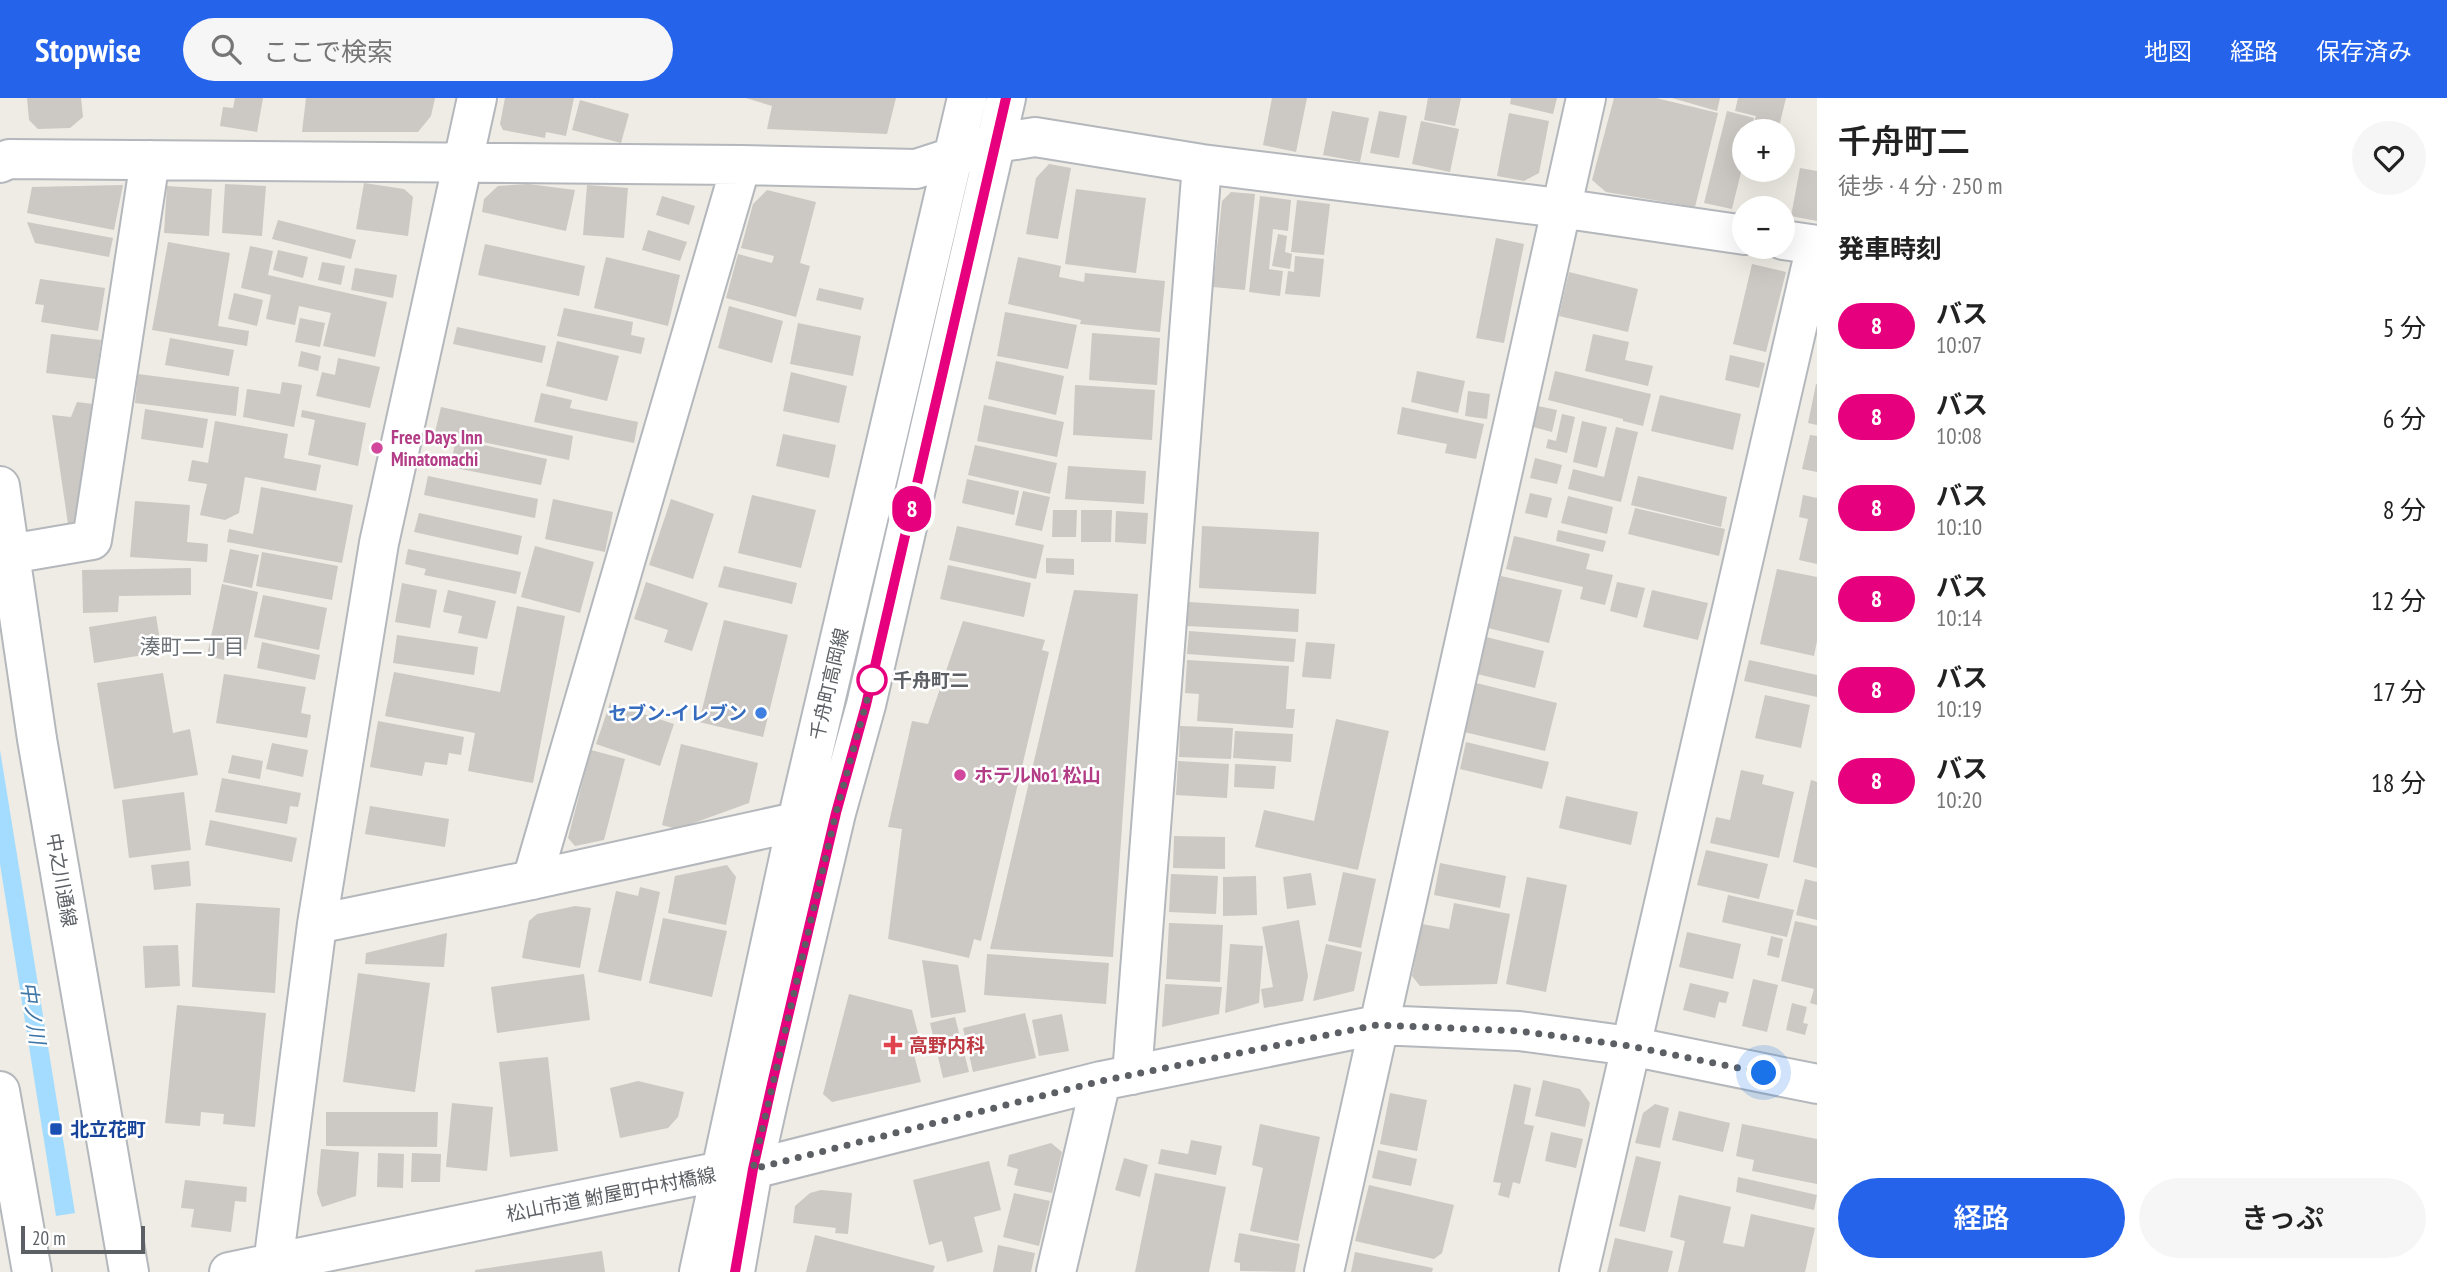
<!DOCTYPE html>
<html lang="ja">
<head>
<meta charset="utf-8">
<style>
	body { margin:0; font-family:"PT Sans Narrow","Noto Sans JP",sans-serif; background:#f6f6f6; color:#222; height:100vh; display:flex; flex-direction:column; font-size:26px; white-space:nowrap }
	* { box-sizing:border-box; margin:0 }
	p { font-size:23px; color:#767676 }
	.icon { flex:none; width:38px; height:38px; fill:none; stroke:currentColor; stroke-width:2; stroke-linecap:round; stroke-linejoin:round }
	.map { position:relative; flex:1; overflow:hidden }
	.panel { display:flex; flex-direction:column; background:#fff; width:630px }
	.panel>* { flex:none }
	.badge { padding:0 14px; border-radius:23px; font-size:24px; line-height:46px }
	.fabs { position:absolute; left:1732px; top:21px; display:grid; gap:14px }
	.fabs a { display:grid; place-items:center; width:63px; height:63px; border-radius:50%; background:#fff; box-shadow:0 7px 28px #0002; font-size:35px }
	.scale { position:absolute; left:21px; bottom:18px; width:124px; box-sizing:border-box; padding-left:7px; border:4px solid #5c6065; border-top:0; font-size:19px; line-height:24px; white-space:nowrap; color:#5c6065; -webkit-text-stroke:5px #fff; paint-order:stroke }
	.you { position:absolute; width:35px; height:35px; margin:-18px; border:5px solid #fff; border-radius:50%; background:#1a73e8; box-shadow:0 0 0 10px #1a73e833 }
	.map>.badge { position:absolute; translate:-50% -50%; box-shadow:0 0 0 4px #fff }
	h2 { padding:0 21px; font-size:26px; line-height:63px }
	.round { display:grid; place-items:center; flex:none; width:74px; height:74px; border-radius:37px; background:#f6f6f6 }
	.headline { display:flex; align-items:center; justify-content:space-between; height:119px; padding:0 21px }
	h1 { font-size:33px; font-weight:600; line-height:52px }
	.action { display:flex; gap:14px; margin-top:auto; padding:14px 21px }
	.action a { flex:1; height:80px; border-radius:42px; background:#2563eb; color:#fff; font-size:28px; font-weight:600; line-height:80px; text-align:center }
	.action a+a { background:#f6f6f6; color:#222 }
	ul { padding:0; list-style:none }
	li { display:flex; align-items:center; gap:21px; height:91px; padding:0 21px }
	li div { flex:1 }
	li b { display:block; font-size:26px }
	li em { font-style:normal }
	li .badge { min-width:77px; font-weight:700; text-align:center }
	header { display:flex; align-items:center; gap:42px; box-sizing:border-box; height:98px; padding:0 35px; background:#2563eb; color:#fff }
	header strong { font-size:33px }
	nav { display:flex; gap:38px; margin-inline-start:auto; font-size:24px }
	.search { width:490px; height:63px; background:#f6f6f6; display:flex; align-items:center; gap:18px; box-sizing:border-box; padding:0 24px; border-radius:38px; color:#767676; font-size:26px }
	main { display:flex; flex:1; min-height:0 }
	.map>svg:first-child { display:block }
</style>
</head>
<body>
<header>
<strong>Stopwise</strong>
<div class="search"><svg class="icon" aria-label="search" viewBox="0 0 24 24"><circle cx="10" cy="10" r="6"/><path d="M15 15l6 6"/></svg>ここで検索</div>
<nav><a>地図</a><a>経路</a><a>保存済み</a></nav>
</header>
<main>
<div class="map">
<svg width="1817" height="1174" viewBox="0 0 1817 1174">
	<rect width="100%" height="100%" fill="#eeece4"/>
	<path fill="#a4dcff" d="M0 652 75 1115 56 1118 0 766Z"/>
	<path fill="#ccc8c3" d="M27 0H81L83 19 70 30 38 31 29 22Z
		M235 0H263L257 34 220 28 223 9 233 10Z
		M306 0H435L431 18 418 34H302Z
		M505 0H574L566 38 546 34 545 40 503 32 500 26Z
		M746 0H896L887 36 767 31 772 8Z
		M1272 0H1307L1296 54 1263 47Z
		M1428 0H1461L1455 28 1424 22Z
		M1511 0H1557L1553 16 1510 6Z
		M1614 0H1656L1718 15 1695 109 1606 94 1592 82Z
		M1672 0H1720L1717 13Z
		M1738 0H1786L1778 33H1752L1756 18 1735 13Z
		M580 2 629 16 621 45 572 32Z
		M1332 13 1369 20 1360 64 1323 57Z
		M1379 13 1407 18 1399 60 1370 55Z
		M1727 13 1754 20 1751 33H1745V58L1732 111 1704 105Z
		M1509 15 1549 23 1539 75 1524 83 1497 78Z
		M1421 23 1459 31 1450 74 1412 66Z
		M1049 66 1071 70 1058 141 1026 136 1036 80Z
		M1800 70 1817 73V123L1791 118Z
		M364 85 404 91 413 99 408 138 356 131Z
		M225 86 266 88 262 138 222 135Z
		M528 86 575 92 566 133 482 114 484 101 498 88Z
		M123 87 114 132 27 115 32 89Z
		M587 87 628 90 624 140 583 137Z
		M167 88 212 91 209 138 164 135Z
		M1076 91 1146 100 1136 175 1065 166Z
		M767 92 816 104 800 165 810 168 796 219 726 200 738 156 772 165 774 158 741 150 753 106Z
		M1231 94 1255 96 1245 192 1213 189 1222 103Z
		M662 98 695 108 689 127 656 117Z
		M1260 98 1291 102 1288 133 1273 131 1269 171 1283 173 1280 198 1249 194Z
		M1297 102 1330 106 1324 157 1291 154Z
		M278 122 356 142 351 161 272 141Z
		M27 124 113 140 109 159 35 145Z
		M648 132 687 144 680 163 642 152Z
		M1278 136 1287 138 1285 154 1292 156 1290 171 1272 168Z
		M1496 140 1524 146 1504 245 1476 240Z
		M168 144 230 155 218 228 249 233 247 248 152 232Z
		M485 146 585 168 579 198 478 177Z
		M250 148 273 153 268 177 387 204 375 259 323 248 331 215 299 208 295 227 266 221 271 197 241 190Z
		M278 152 308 159 303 180 273 172Z
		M1295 158 1324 161 1320 199 1285 196 1288 173 1294 174Z
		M606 159 680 177 668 228 594 210Z
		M1018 159 1061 168 1059 179 1084 184 1085 175 1165 183 1160 234 1080 226 1081 222 1008 206Z
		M322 164 345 168 341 187 318 182Z
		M1752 166 1786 174 1766 254 1733 246Z
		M355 170 397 177 393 200 351 192Z
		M1569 174 1638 191 1628 234 1559 218Z
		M40 181 105 190 98 233 41 224 44 207 35 206Z
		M819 190 864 200 861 212 816 202Z
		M234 195 263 202 257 228 228 221Z
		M729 208 783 223 772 265 718 250Z
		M564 210 633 224 631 237 645 240 641 256 557 238Z
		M1005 214 1077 227 1068 271 997 258Z
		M300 220 325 225 320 249 295 244Z
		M798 225 861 238 853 278 790 266Z
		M457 229 546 248 542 265 453 246Z
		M1092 235 1160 240 1157 287 1089 282Z
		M51 236 101 242 96 281 46 275Z
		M1593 236 1629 244 1625 262 1653 268 1648 288 1585 273Z
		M170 240 234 252 229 278 165 267Z
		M557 243 619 258 607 303 546 288Z
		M301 253 321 258 318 273 298 268Z
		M1730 257 1765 265 1759 290 1725 282Z
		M338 260 380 269 370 310 316 298 322 274 335 277Z
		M996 263 1064 278 1056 317 988 301Z
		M1417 273 1465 283 1458 315 1411 304Z
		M1555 273 1651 296 1643 328 1623 323V321L1548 302Z
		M791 274 847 288 839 325 783 313Z
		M138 276 239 289 236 318 135 305Z
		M282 284 302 287 294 329 243 319 247 291 280 296Z
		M1816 286H1817V327L1808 325Z
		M1075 287 1155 292 1152 342 1073 337Z
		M1468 293 1490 296 1487 321 1465 318Z
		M541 295 572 302 570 310 638 324 634 345 534 324Z
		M1660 297 1741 316 1733 352 1651 333Z
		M77 304 93 306 75 423 68 426 52 317 71 319Z
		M984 307 1064 324 1057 359 977 343Z
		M1538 308 1557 312 1552 334 1533 329Z
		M441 309 573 338 569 362 435 334Z
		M1402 309 1484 326 1476 361 1445 355 1447 346 1397 336Z
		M145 311 208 321 203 350 141 341Z
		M302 312 366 325 358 368 308 357 315 322 301 319Z
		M1562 316 1575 319 1567 355 1546 350 1548 341 1556 343Z
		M215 323 288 336 284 360 321 367 316 393 245 379 239 415 225 422 200 417 207 386 188 383 192 362 208 365Z
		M1582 323 1607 329 1597 370 1573 364Z
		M1616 329 1638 334 1621 404 1568 391 1573 371 1604 379Z
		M783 336 836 347 829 380 776 368Z
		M1810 337 1817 338V374L1802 371Z
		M456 341 547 361 541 387 450 369Z
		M975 347 1057 365 1050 396 968 377Z
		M1535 360 1562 367 1557 386 1530 380Z
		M1068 368 1146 373 1144 406 1065 401Z
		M428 378 538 401 535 420 424 397Z
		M1638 378 1727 399 1721 429 1631 407Z
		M967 381 1019 393 1014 417 962 405Z
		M261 389 353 407 342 465 227 444 229 431 253 436Z
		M1023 393 1050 399 1042 433 1015 427Z
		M1530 395 1552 400 1547 420 1525 415Z
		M752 397 816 412 801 470 738 455Z
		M1803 397 1817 400V466L1799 462 1808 421 1799 419Z
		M1568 398 1613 409 1607 436 1561 425Z
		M553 401 613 414 605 454 545 441Z
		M671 401 714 416 693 481 649 467Z
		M135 403 190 407 187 444 208 446 207 464 130 459Z
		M1635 410 1725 431 1719 458 1628 436Z
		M1053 412H1077L1076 439H1052Z
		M1081 412H1112L1111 444H1081Z
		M1116 413 1148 415 1146 446 1115 444Z
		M419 415 522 438 518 457 414 434Z
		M957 428 1044 447 1036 481 949 462Z
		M1202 428 1319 434 1316 496 1199 490Z
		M1558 432 1606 443 1603 454 1556 443Z
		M1514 438 1590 456 1586 471 1613 477 1605 507 1580 501 1583 489 1506 471Z
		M535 448 594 464 580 515 521 499Z
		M230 451 259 457 252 490 223 484Z
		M408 451 521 474 516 496 424 477 426 471 405 466Z
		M262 454 338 468 332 502 256 488Z
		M1046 460 1074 461V477L1046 475Z
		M948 467 1031 485 1024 519 940 501Z
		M724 468 797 485 792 506 718 489Z
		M191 470V497L119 498 118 514 83 515 82 472Z
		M1777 471 1817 479V543L1814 558 1760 546Z
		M1501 478 1562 492 1549 545 1488 530Z
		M646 484 708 505 692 553 664 544 668 532 634 521Z
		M1617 484 1645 490 1637 520 1610 513Z
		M402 485 437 492 430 530 395 524Z
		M222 486 258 494 246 552 227 548 224 562 207 558Z
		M448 492 496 503 487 541 458 535 462 518 443 514Z
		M1074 492 1138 496 1113 859 990 851Z
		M1652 492 1708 505 1698 542 1643 529Z
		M263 497 327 510 319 552 254 539Z
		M1189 504 1299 511 1298 534 1187 528Z
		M517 508 565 518 533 685 468 673 475 635 385 618 394 574 500 594Z
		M156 518 162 554 94 565 89 529Z
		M724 522 788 537 763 639 699 624Z
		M963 523 1045 542 1042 552 1049 554 981 843 974 841 969 860 888 841 902 731 888 729 912 623 928 626Z
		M1189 533 1296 541 1294 564 1187 556Z
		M397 537 478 549 474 577 393 565Z
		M1486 539 1544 553 1535 590 1477 576Z
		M262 544 320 557 315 582 257 570Z
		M1306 544 1335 546 1331 581 1302 579Z
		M1187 562 1289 568 1286 611H1295L1293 630 1197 623 1199 596 1185 595Z
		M1749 562 1817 577V599L1744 583Z
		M163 575 173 635 190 631 198 677 114 691 97 585Z
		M224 576 306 589 301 615 311 617 307 640 216 625Z
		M1476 585 1557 605 1545 653 1464 634Z
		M1765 597 1810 607 1801 650 1755 640Z
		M610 605 674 626 660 668 596 646Z
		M1336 621 1389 633 1358 772 1255 749 1264 712 1314 723Z
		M378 623 464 639 461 657 449 655 447 667 425 664 422 678 370 669Z
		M1180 628 1233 630 1231 661 1179 659Z
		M1235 633 1293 636 1291 664 1233 660Z
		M1466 644 1549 664 1542 691 1460 671Z
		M272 645 308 652 303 679 266 671Z
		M681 646 758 665 749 705 677 731 662 727Z
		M591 652 625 661 604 742 575 748 568 740Z
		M232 657 263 663 260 681 228 675Z
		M1178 663 1229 666 1227 700 1176 697Z
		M1235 666 1276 668 1274 691 1234 689Z
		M1741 672 1764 677 1762 686 1794 694 1779 760 1710 745 1716 719 1730 722Z
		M222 680 301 695 298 709 290 708 287 726 215 714Z
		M1811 682 1817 684V770L1793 764Z
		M184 694 191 752 129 760 122 702Z
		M1566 698 1638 714 1631 747 1559 730Z
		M370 708 449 721 445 749 365 736Z
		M210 722 297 740 292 764 205 747Z
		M1174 738 1225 739V771L1173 770Z
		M1706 752 1768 766 1759 801 1697 787Z
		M189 763 191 788 154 792 151 767Z
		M1440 765 1506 778 1500 810 1434 797Z
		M727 767 736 779 726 827 668 815 675 778Z
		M1343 774 1376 781 1361 850 1328 843Z
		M1311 775 1316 807 1287 811 1283 779Z
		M1171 776 1218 778 1216 816 1169 814Z
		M1256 778 1257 817 1223 818V779Z
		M1527 779 1567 787 1546 894 1506 886Z
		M1805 781 1817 784V822L1796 817Z
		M640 789 660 794 641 883 598 874 616 793 638 798Z
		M1728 797 1794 812 1787 839 1722 824Z
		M196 805 280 810 275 895 192 889Z
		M1454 805 1510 816 1497 886 1420 888 1412 878 1422 826 1449 831Z
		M575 808 591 810 580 870 522 860 529 823 537 816Z
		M663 820 727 833 712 899 649 885Z
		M1299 822 1308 878 1303 903 1264 910 1261 891 1273 889 1262 829Z
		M1795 823 1817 828V907L1810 905 1814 891 1781 883Z
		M1169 825 1223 827 1220 884 1166 881Z
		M1687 834 1741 846 1733 881 1679 869Z
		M447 835 444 869 365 866 366 855Z
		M1771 838 1783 841 1779 860 1767 857Z
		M1230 846 1263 848 1259 905 1225 915Z
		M1326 846 1362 854 1354 893 1313 903Z
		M178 847 180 888 145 890 143 848Z
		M987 856 1109 865 1106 906 984 897Z
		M922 862 958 867 966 914 931 920Z
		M358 875 430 885 415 994 343 984Z
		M584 876 590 922 497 935 491 889Z
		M1753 881 1778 887 1767 934 1742 928Z
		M1690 885 1729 894 1726 905 1719 904 1715 920 1683 912Z
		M1165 886 1222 889 1219 916 1162 929Z
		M849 896 912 912 919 939 910 941 921 984 832 1004 823 996Z
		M1792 905 1807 909 1803 925 1808 926 1805 937 1786 932Z
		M177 907 266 915 255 1029 223 1026 224 1016 201 1014 200 1028 165 1025Z
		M1025 915 1036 960 973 974 963 930Z
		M1062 916 1069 953 1039 958 1032 922Z
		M955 919 969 974 943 980 930 925Z
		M548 959 558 1053 510 1059 499 964Z
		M1543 982 1580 991 1590 1005 1585 1029 1535 1018Z
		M638 983 684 994 678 1019 668 1030 620 1040 610 990Z
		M1514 986 1531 990 1524 1026 1534 1028 1520 1086 1513 1084 1509 1100 1498 1097 1501 1085 1493 1084Z
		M1390 995 1427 1002 1417 1053 1380 1046Z
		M452 1005 493 1009 487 1073 446 1069Z
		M1655 1006 1669 1010 1660 1050 1635 1045 1643 1015Z
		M1679 1013 1730 1025 1723 1054 1672 1042Z
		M326 1014H438L437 1049 326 1048Z
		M1260 1026 1320 1039 1298 1143 1250 1133 1263 1070 1252 1067Z
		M1742 1026 1817 1041V1086L1752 1073 1754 1062 1736 1058Z
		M1551 1034 1583 1041 1576 1070 1545 1063Z
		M1191 1042 1222 1048 1216 1077 1158 1066 1161 1051 1188 1056Z
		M1051 1045 1062 1054 1052 1095 1014 1087 1018 1071 1007 1068 1009 1057Z
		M321 1051 359 1054 356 1098 322 1109 317 1095Z
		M1378 1052 1417 1061 1411 1088 1372 1080Z
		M378 1055 404 1056 403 1090 377 1089Z
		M412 1055 441 1056 440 1084H411Z
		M1636 1058 1661 1064 1645 1134 1619 1128Z
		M1124 1060 1148 1067 1140 1099 1115 1092Z
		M989 1063 1001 1112 974 1119 983 1154 947 1164 942 1143 929 1147 913 1082Z
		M1155 1075 1226 1089 1209 1174H1135Z
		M1738 1079 1817 1097 1814 1112 1736 1094Z
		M185 1082 247 1089 246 1104 235 1103 231 1134 191 1129 194 1111 181 1110Z
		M1369 1087 1454 1107 1442 1155 1434 1161 1355 1143Z
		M821 1092 852 1095 848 1136 835 1135 836 1130 793 1125 795 1108 810 1095Z
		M1014 1095 1050 1103 1039 1148 1003 1139Z
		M1679 1097 1731 1109 1723 1145 1744 1149 1751 1116 1815 1130 1805 1174H1678L1685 1143 1670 1139Z
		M1239 1135 1300 1146 1295 1174 1240 1173V1165L1234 1164Z
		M815 1137 935 1168 933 1174H806Z
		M1615 1140 1673 1153 1668 1174H1607Z
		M998 1147 1035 1155 1031 1174H993Z
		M602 1153 605 1174H475V1172Z
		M1355 1154 1433 1170 1432 1174H1351Z"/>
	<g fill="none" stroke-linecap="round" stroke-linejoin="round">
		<defs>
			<path id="minor" d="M0 65 9 61 741 67 916 71 996 45 1035 39 1202 66 1560 110 1745 137
				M1783 142 1817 147
				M0 388 37 641 129 1174
				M10 456 92 442 150 62
				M532 782 741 67
				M317 826 532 782 818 719
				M1132 977 1202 66
				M0 993 32 1174
				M229 1174 721 1073 753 1071 1101 983 1377 927 1519 933 1630 948 1817 986
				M272 1174 317 826 379 445 477 0
				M699 1174 797 723 967 0
				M735 1174 753 1071 772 986 836 715 866 607 1006 0
				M1056 1174 1101 983
				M1324 1174 1586 0
				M1579 1174 1816 147"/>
		</defs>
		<use href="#minor" stroke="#b4b7bb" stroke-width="42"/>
		<use href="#minor" stroke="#fff" stroke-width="38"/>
	</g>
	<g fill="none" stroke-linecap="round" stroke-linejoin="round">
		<defs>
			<path id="line" d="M735 1174 753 1071 772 986 836 715 866 607 1006 0"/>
		</defs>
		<use href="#line" stroke="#fff" stroke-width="16"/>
		<use href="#line" stroke="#e6007e" stroke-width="10"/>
		<path stroke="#5c6065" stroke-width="7" stroke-dasharray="0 12.6" d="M872 582 873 580 836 715 753 1071 1101 983 1377 927 1519 933 1630 948 1764 975"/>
	</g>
	<g fill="#d1479c" stroke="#fff" stroke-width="2.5">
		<circle cx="377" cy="350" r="7"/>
		<circle cx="960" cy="677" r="7"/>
	</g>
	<circle fill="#fff" stroke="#e6007e" stroke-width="3.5" cx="872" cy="582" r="14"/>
	<circle fill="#3f7fe0" stroke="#fff" stroke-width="2.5" cx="761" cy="615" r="7"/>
	<path fill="#e0444e" stroke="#fff" stroke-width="2.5" d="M889.5 936.5h7v7h7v7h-7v7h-7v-7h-7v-7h7z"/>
	<rect fill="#1a4fb4" stroke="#fff" stroke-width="2.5" x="49" y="1024" width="14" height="14" rx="3.5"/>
	<g text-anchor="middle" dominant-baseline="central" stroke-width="5" stroke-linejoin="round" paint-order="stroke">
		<g font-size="19" font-weight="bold" fill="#b23c85" stroke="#fff" text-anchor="start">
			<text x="391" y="339">Free Days Inn<tspan x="391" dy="22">Minatomachi</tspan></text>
			<text x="974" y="677">ホテルNo1 松山</text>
		</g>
		<g font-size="19" font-weight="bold" fill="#5c6065" stroke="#fff" text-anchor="start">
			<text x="893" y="582">千舟町二</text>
		</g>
		<g font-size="19" fill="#5c6065" stroke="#fff">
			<text transform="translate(829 586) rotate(-77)">千舟町高岡線</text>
			<text transform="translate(62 782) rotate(80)">中之川通線</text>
			<text transform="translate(611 1096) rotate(-11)">松山市道 鮒屋町中村橋線</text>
		</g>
		<g font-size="19" font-weight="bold" fill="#366cbe" stroke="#fff" text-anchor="end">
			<text x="747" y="615">セブン-イレブン</text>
		</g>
		<g font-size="19" font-weight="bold" fill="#be3a42" stroke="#fff" text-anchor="start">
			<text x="909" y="947">高野内科</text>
		</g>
		<g font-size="19" font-weight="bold" fill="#164399" stroke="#fff" text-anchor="start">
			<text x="70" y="1031">北立花町</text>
		</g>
		<g font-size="21" fill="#6d7277" stroke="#fff">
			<text x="192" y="548">湊町二丁目</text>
		</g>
		<g font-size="21" font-style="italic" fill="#3e77a8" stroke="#fff">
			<text transform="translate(33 915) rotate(81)">中ノ川</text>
		</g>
	</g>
</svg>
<div class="fabs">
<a>+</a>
<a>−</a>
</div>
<div class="scale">20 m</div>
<div class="you" style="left:1764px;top:975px"></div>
<b class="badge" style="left:912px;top:411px;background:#e6007e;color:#fff">8</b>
</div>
<section class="panel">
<div class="headline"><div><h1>千舟町二</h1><p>徒歩 · 4 分 · 250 m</p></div><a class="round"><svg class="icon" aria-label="heart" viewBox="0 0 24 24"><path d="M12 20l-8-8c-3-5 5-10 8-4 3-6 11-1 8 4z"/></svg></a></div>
<h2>発車時刻</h2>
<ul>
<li><span class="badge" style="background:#e6007e;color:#fff">8</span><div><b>バス</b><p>10:07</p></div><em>5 分</em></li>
<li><span class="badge" style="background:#e6007e;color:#fff">8</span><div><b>バス</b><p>10:08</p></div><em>6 分</em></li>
<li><span class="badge" style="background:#e6007e;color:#fff">8</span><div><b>バス</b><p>10:10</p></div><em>8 分</em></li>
<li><span class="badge" style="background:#e6007e;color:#fff">8</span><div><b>バス</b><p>10:14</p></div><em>12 分</em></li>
<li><span class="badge" style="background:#e6007e;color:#fff">8</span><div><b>バス</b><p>10:19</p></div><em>17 分</em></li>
<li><span class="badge" style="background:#e6007e;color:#fff">8</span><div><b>バス</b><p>10:20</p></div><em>18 分</em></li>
</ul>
<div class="action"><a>経路</a><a>きっぷ</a></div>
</section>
</main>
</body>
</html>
